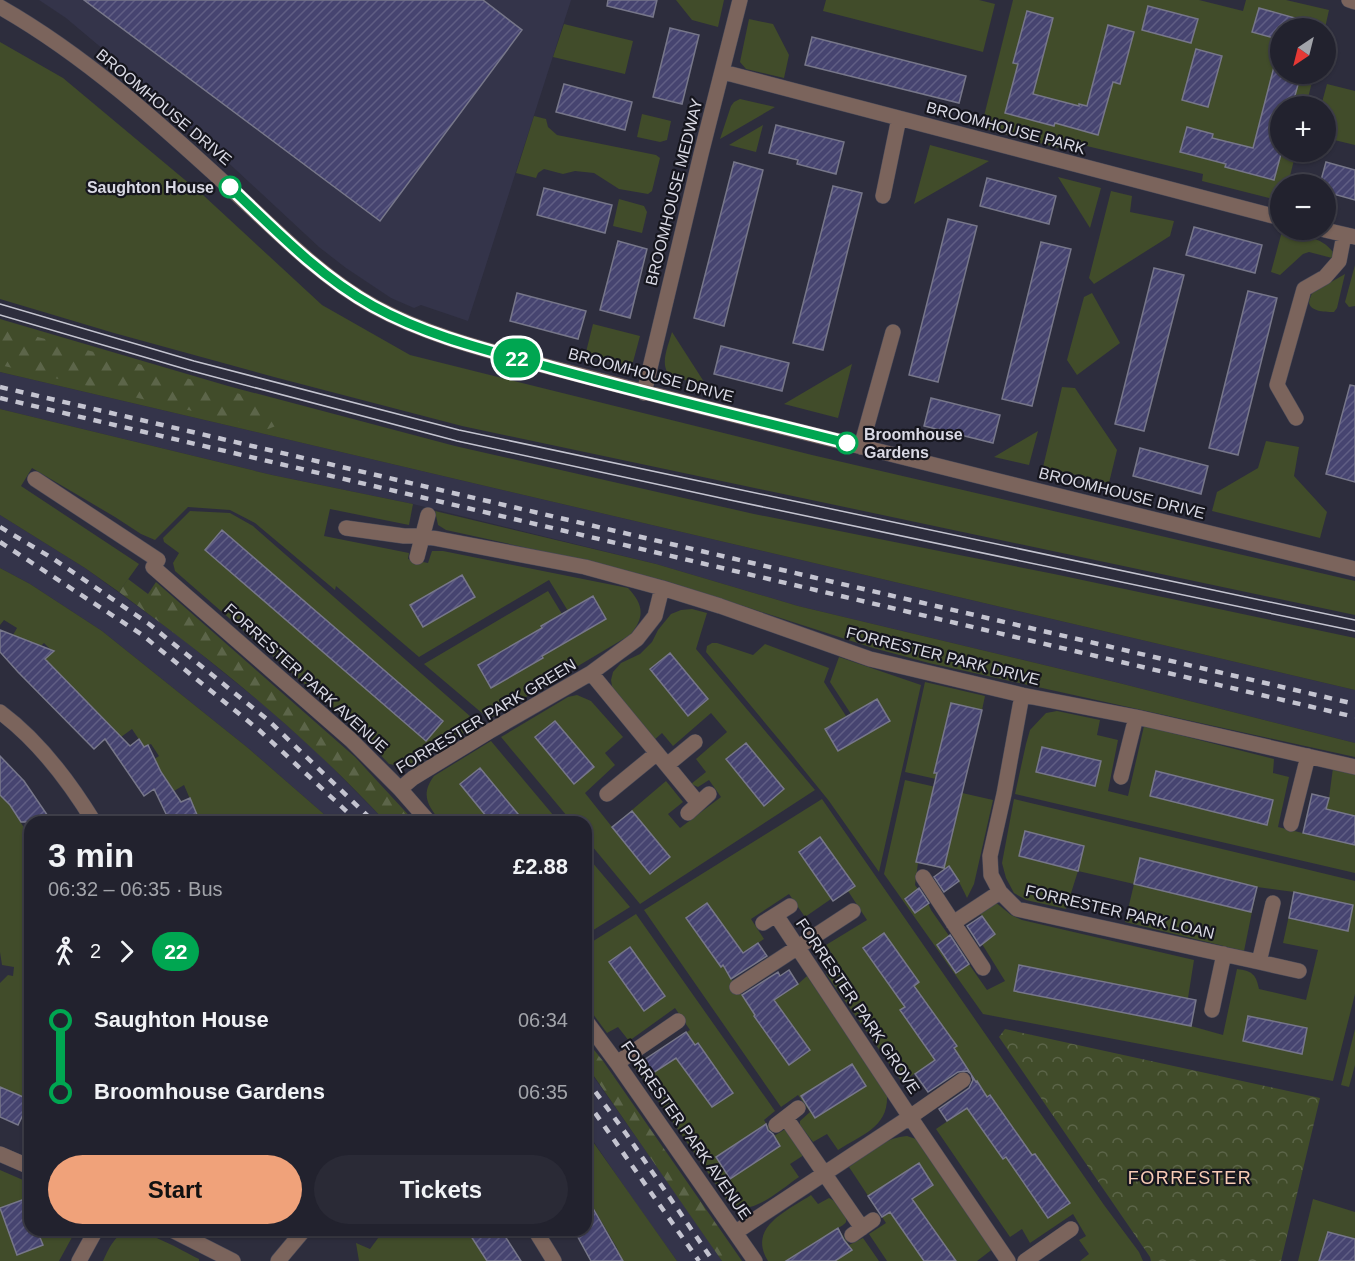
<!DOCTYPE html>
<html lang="en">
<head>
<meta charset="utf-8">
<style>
	body { margin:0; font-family:Helvetica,sans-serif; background:#2a2a36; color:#f1f3f6; height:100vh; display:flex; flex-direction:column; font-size:22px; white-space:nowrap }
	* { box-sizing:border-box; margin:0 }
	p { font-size:20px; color:#a2a4aa }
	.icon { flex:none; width:33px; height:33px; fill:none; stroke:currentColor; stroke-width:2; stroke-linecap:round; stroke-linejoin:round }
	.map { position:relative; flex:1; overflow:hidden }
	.drawer { position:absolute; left:24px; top:816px; width:568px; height:420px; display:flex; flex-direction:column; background:#22222e; border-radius:18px; box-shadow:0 2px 4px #0004,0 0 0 2px #3f3f4a }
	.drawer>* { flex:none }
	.badge { padding:0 12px; border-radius:20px; font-size:21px; line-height:39px }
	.needle { width:39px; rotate:215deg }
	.fabs { position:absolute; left:1270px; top:18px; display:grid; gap:12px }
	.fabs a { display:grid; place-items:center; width:66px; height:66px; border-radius:50%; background:#22222e; box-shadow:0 2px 4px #0004,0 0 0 2px #3f3f4a; font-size:30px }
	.map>.badge { position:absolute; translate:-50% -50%; box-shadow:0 0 0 3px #fff }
	.legs { display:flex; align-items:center; gap:9px; height:66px; padding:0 24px; font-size:20px }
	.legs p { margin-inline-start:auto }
	.headline { display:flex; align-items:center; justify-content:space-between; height:102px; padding:0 24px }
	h1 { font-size:33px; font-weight:800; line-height:45px }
	.action { display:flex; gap:12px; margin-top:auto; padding:12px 24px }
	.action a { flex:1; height:69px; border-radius:36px; background:#f0a27a; color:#111; font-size:24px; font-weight:800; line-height:69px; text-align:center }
	.action a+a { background:#2a2a36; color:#f1f3f6 }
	ul { padding:0 24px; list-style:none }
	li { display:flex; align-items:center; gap:21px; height:72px; font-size:22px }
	li i { display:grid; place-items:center; width:9px; height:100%; margin:0 8px; background:currentColor }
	li i::after { content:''; width:15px; height:15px; margin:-8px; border:4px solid; border-radius:50%; background:#22222e }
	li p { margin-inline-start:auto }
	li:first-child i { background:linear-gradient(#0000 50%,currentColor 0) }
	li:last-child i { background:linear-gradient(currentColor 50%,#0000 0) }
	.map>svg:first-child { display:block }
</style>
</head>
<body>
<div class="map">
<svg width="1355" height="1261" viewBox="0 0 1355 1261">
	<defs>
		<pattern id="forest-firs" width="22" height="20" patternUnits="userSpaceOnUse" patternTransform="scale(1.5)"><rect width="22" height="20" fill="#414c2a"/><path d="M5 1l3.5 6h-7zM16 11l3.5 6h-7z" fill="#5c6549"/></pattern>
		<pattern id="park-crowns" width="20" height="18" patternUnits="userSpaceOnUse" patternTransform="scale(1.5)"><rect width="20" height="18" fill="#414c2a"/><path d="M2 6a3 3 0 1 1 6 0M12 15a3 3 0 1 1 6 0" fill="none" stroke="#5c6549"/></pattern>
		<pattern id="building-hatch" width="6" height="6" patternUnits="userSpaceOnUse" patternTransform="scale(1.5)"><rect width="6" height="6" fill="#464470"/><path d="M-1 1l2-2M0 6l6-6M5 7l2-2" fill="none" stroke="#605e84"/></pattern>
	</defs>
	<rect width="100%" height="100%" fill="#2d2d3d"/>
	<path fill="#34344a" d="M39 0H571L468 321 421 305 414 308 391 298 346 268 319 247 135 76 66 18Z
		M0 372 1355 690V743L1119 683 798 606 656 564 413 504 272 475 0 409Z
		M0 515 85 568 181 638 265 706 319 754 386 822H333L248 748 102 631 30 584 0 568Z
		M586 1066 667 1181 722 1261H677L632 1198 587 1132Z"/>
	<path fill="#414c2a" d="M676 0H724L718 27 692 20Z
		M826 0H979L995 4 983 52 823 11Z
		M1013 0H1199L1243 11 1246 0H1286L1329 10 1325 28H1281V74H1314L1306 106H1281V152H1296L1288 184H1281V201L1202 181 1203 174 1066 141 1063 149 981 128Z
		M749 19 773 24 789 55 784 78 746 69 740 62Z
		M564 24 633 41 625 74 553 57Z
		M0 42 63 78 203 195 322 305 410 355 812 455 1355 581V615L462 426 274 377 114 333 0 299Z
		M1327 84 1355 91V145L1326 138V106H1321Z
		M740 99 775 107 720 139 731 106 734 102Z
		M642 114 671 121 667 140 660 142 637 137Z
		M534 116 546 119 548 127 557 135 656 155 660 158 652 191 648 194 619 189 594 173 575 171 563 174 544 169 538 173 536 178 516 173Z
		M763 125 756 152 729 145Z
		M930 145 989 161 914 204Z
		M1058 177 1101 188 1090 228Z
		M1111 191 1132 196 1130 212 1174 221 1170 236 1094 284 1089 278Z
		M619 199 644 206 647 212 642 233 613 226Z
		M1283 232C1302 236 1321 236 1333 252L1332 258 1309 252 1303 254 1280 275 1271 272 1281 235Z
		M1355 265V306L1349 307 1345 302Z
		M1345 274 1337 308 1334 312C1327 312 1311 312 1309 303 1309 300 1311 296 1312 293Z
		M1092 293 1120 343 1077 375 1067 360 1084 297Z
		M0 319 228 386 455 446 754 514 1054 574 1355 638V690L0 372Z
		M593 324 640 336 633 362 626 366 585 356Z
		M672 332 706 385 672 377C658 367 668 347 672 332Z
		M852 364 838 418 784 404Z
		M1062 387 1075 388 1117 450 1109 483 1043 467Z
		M0 409 272 475 413 504 409 525 330 509 324 536 409 553 408 559 428 563 432 551H443L628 588C644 605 645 617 630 635L489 719 424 664 548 591 562 614 554 648 606 619 593 597 568 611 549 580 419 657 336 586 335 590 255 523 230 510 188 507 155 540 141 534 115 517 32 468 21 486 139 564 119 592 85 568 0 515Z
		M1038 431 1029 465 994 457Z
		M1266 441 1299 447 1294 476 1327 512 1320 538 1212 511 1217 492 1258 468Z
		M190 511 230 513 253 526 479 724 412 764 406 767 389 764 354 727 175 571 173 563 179 553 164 542 163 538Z
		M435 511 656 564 798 606 1119 683 1355 743V757L929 663 873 648 666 581 587 561 446 530 438 525Z
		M0 568 30 584 102 631 248 748 333 822H200L184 785 174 791 153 760 159 756 151 744 144 747 132 729 121 737 45 659 52 651 44 643 36 650 13 635 17 628 4 620 0 625Z
		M692 609 707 613 696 649 815 790 640 904 587 840 586 822H572L501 737 568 697 577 695 591 701 623 737 605 753 615 765 585 793 612 827 666 781 683 802 668 814 680 828 721 797 709 780 698 787 691 784 706 772 696 759 727 732 711 713 673 746 662 733 653 741 613 692 611 680 613 672 621 663 640 654 652 642 658 630 671 614 681 610Z
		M712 643H717L753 655 765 644 829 668 824 682 846 716 825 729 838 751 890 721 877 699 851 714 830 682 839 657 921 685 879 872 829 801 791 754 706 652 707 646Z
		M925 682 985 696 982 710 951 703 935 773 959 779 958 784 905 772Z
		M1057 711 1100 720 1097 735 1118 740 1108 791 1128 796 1144 726 1274 759 1273 773 1289 777 1278 827 1319 837 1329 798 1333 768 1355 774V873L1015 794 1026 744 1030 730 1046 713Z
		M491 741 559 822H441C428 806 420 795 434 776Z
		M905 780 993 800 974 884 967 898C953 867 950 870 918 863L915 885 927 901 931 910 987 990 1005 981 982 944 995 934 990 928 972 929 985 920 980 914 994 901 1011 915 1022 920 1194 960 1188 998 1196 1000 1191 1026 1223 1035 1237 969C1252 971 1256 974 1259 989L1306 1000 1318 950 1283 943 1294 892 1257 887 1244 951 1125 922 1134 884 1078 871 1066 909 1026 900 1014 893 1006 878 1002 863 1014 799 1355 881V994L1333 1081 983 1014 884 874Z
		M0 795 13 808 12 809 30 837V1100L0 1087V983L8 975 13 976 14 967 2 965 0 952Z
		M822 799 1104 1205 1139 1252 1143 1261H1080L1089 1254 1079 1240 1086 1236 1073 1214 1030 1243 1022 1229 1010 1237 936 1129 986 1095 954 1048 902 1082 826 974 840 966 826 945 867 920 848 891 833 901 831 899 805 917 789 894 751 919 764 939 723 966 754 1013 798 984 807 976 887 1094C889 1127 863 1134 838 1150L827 1134 813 1142 800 1125V1121L810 1112 798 1095 781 1107 644 910Z
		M586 855 630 907 587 934H586Z
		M636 914 775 1111 764 1120 774 1136 787 1128 804 1155 790 1164 799 1177C784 1187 757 1212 739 1207 734 1206 730 1202 726 1199L634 1066 690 1030 675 1008 629 1041 618 1027 607 1033 587 1006V945Z
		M1355 1029V1065L1349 1087 1341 1085Z
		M586 1132 677 1261H622L617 1248 587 1197Z
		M907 1136 916 1139 994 1248 977 1261H887L869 1234 886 1223 849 1167C867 1155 885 1137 907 1136Z
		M0 1170 30 1183V1230H76L59 1261H0Z
		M811 1195 818 1204 829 1198C835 1200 848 1215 846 1222 845 1224 840 1227 838 1228L849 1245 863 1238 879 1261H768C747 1227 787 1211 811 1195Z
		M1313 1199 1355 1212V1261H1298Z
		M128 1230C147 1230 181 1250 199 1259V1261H103C109 1248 114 1236 128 1230Z
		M384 1230H467L487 1261H359L356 1243 370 1249Z"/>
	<path fill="url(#forest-firs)" d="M0 327 132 362 270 403 281 424 268 429 0 365Z
		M128 579 148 594 156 582 355 757 415 822H386C364 799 342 776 318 754 256 695 188 643 119 592Z
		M586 1040 603 1061 742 1261H722L708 1241 587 1066Z"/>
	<path fill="url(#park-crowns)" d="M1005 1029 1320 1098 1281 1261H1151L1150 1257 999 1037Z"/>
	<path fill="url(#building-hatch)" stroke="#77778a" stroke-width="1.5" d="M84 0H483L522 30 380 221Z
		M608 0H657L653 17 607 6Z
		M1148 6 1198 19 1191 43 1142 30Z
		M1259 8 1316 24 1315 28H1281V40L1252 32Z
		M1027 11 1053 18 1033 94 1079 106V104L1087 106 1108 25 1134 32 1120 84 1113 82 1098 135 1055 123 1054 126 1005 113 1018 64 1013 63Z
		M670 28 699 35 682 104 653 97Z
		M812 37 966 76 959 103 805 65Z
		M1196 49 1222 56 1208 107 1182 100Z
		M1275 63 1281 64V74H1301L1292 106H1281V154L1274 180 1225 167 1226 164 1180 152 1187 127 1213 134 1212 138 1253 148Z
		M564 84 632 102 625 130 556 112Z
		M776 125 844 142 836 174 797 164 798 160 769 153Z
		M734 162 763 170 724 326 694 318Z
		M1326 162 1355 170V200L1326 192V184H1320Z
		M987 178 1056 196 1049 224 980 206Z
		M833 186 862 193 823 350 793 343Z
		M544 188 612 205 605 233 537 215Z
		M948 219 977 226 938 382 909 375Z
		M1194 227 1262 245 1255 273 1186 255Z
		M618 241 647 249 630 318 600 310Z
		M1041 242 1071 249 1032 406 1002 399Z
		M1154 268 1184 275 1144 431 1115 424Z
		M1248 291 1277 298 1238 455 1209 448Z
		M517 293 586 311 578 339 510 321Z
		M721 346 789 363 782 391 714 374Z
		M1350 385 1355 386V482L1326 474Z
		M931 398 1000 415 993 443 924 426Z
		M1140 448 1208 466 1201 494 1133 476Z
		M222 530 443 721 426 741 205 550Z
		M462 575 475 597 423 627 410 605Z
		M593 596 606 619 542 656 543 658 491 688 478 665 542 628 541 626Z
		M0 630 54 651 45 659 130 746 139 739 144 747 148 745 161 772 181 802 190 798 200 822H170L154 789 144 796 105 739 94 749 18 672 0 652Z
		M670 653 708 699 688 716 650 669Z
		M877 699 890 721 838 751 825 729Z
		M951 703 982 710 944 868 916 862 937 773H934Z
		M555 721 594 767 574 784 535 737Z
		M746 743 784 789 764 806 726 759Z
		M1042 747 1101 761 1095 786 1036 772Z
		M0 756 24 781 52 822H21L10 805 0 795Z
		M480 768 518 814 509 822H491L460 784Z
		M1156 771 1273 800 1267 825 1150 796Z
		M1312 794 1329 798 1326 809 1355 816V845L1303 833Z
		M632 811 670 857 650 874 612 827Z
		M1025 831 1084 846 1078 871 1019 856Z
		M820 837 855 886 833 901 799 852Z
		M1140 858 1257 887 1251 912 1134 884Z
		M949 866 959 881 944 892 934 877Z
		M919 888 929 903 915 913 905 899Z
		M1294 892 1353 905 1348 931 1289 918Z
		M707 903 743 953 758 943 767 956 731 979 723 965 721 967 686 918Z
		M982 916 995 934 980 946 967 926Z
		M884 933 919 982 914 986 957 1046 954 1048 976 1082 977 1081 987 1097 990 1095 1032 1155 1035 1154 1070 1203 1048 1218 1006 1157 1003 1159 967 1108 947 1121 939 1109 969 1088 973 1080 971 1074 967 1071 958 1072 928 1092 915 1074 935 1060 900 1010 905 1007 863 948Z
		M950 935 969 964 956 973 937 945Z
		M630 947 665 996 644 1011 609 962Z
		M1019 965 1196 1000 1191 1026 1014 991Z
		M789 970 798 984 774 1000 810 1050 789 1065 754 1016 755 1015 742 995 778 972 780 976Z
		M1248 1016 1307 1028 1302 1054 1243 1041Z
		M686 1032 695 1045 698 1043 733 1093 712 1107 676 1058 653 1073 644 1060Z
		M852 1064 866 1086 815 1118 801 1096Z
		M0 1087 30 1100 18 1125 0 1117Z
		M766 1124 768 1130 773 1134 780 1146 730 1179 716 1157Z
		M919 1163 933 1185 912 1199 956 1261H924L890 1212 882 1217 868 1196Z
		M586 1196 623 1261H591L574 1230H586Z
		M25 1199 30 1211V1230H37L43 1245 17 1255 0 1208Z
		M838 1228 844 1240 852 1250 835 1261H786Z
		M467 1230H501L521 1261H487Z
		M1328 1232 1355 1239V1261H1319Z"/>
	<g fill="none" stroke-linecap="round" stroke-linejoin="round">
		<defs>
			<path id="minor" d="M1349 0 1355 2
				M0 7C86 56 158 122 230 188 276 230 320 277 375 307 427 335 482 349 538 364 606 382 674 400 742 417 946 468 1151 519 1355 569
				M723 72 1281 218
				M883 196 899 118
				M1325 230 1355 237
				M644 393 701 154 740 0
				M1296 418 1277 385 1304 289 1325 277 1339 261 1344 235
				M861 447 893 332
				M35 479 158 560 153 567 351 740 400 789 429 822
				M346 528 404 536H423L585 567 662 588 720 606 870 659 1022 695 1136 717 1355 767
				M417 557 428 515
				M591 673 698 803
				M1022 695 1004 794 990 856 991 875 1000 892 1017 909 1259 962
				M0 712C39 741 69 781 94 822
				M667 765 695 742
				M1121 777 1136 717
				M400 789 413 778 490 731 591 673 637 639 655 616 662 588
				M607 794 657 753
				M688 813 709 794
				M1291 824 1308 756
				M923 877 983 968
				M1273 903 1259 962 1299 971
				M776 915 910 1117 1008 1261
				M763 923 790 906
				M953 923 1000 892
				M737 987 853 911
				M1212 1010 1224 954
				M586 1021 617 1063 755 1261
				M617 1063 678 1021
				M786 1118 862 1228
				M776 1125 798 1108
				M0 1154 30 1167
				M172 1230 233 1261
				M535 1230 554 1261
				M736 1232 910 1117 963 1080
				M852 1235 873 1220
				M79 1261 96 1230
				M278 1261 304 1230
				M1025 1261 1071 1229"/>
		</defs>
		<use href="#minor" stroke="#494958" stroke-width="16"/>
		<use href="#minor" stroke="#7b645c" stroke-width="15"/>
		<path stroke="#c4c4d0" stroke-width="1.5" d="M0 304 194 361 459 430 1355 620
			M0 315 192 371 457 441 730 500 1355 631"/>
		<path stroke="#c4c4d0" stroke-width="4.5" stroke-dasharray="8 8" stroke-linecap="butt" d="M0 387 1355 704
			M0 398 1355 717
			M0 527 52 558 149 624 268 720 374 822
			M0 542 141 634 259 730 358 822
			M586 1079 627 1135 713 1261
			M586 1100 699 1261"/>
	</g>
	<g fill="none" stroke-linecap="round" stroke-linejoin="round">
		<defs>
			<path id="line-1" d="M230 187C274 229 319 276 373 306 429 337 491 351 552 368 650 395 748 418 847 443"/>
		</defs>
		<use href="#line-1" stroke="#fff" stroke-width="14"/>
		<use href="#line-1" stroke="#00a651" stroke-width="9"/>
	</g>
	<g fill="#fff" stroke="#00a651" stroke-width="3">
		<circle cx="230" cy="187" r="10"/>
		<circle cx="847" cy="443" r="10"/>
	</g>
	<g text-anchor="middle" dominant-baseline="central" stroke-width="4.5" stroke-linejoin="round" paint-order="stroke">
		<g font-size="16" fill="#d9d9e4" stroke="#16161e">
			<text transform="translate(164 107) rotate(40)">BROOMHOUSE DRIVE</text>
			<text transform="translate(1006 128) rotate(15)">BROOMHOUSE PARK</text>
			<text transform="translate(674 192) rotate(-76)">BROOMHOUSE MEDWAY</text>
			<text transform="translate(651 375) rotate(15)">BROOMHOUSE DRIVE</text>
			<text transform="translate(1122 493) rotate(14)">BROOMHOUSE DRIVE</text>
			<text transform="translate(943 656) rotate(14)">FORRESTER PARK DRIVE</text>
			<text transform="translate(306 678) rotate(42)">FORRESTER PARK AVENUE</text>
			<text transform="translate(486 716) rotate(-31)">FORRESTER PARK GREEN</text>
			<text transform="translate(1120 912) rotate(13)">FORRESTER PARK LOAN</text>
			<text transform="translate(858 1006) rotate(56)">FORRESTER PARK GROVE</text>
			<text transform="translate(686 1130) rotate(55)">FORRESTER PARK AVENUE</text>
		</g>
		<g font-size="16" font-weight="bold" fill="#d9d9e4" stroke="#16161e" text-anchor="end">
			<text x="214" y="187">Saughton House</text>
			<text x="864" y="434" text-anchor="start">Broomhouse<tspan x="864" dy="18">Gardens</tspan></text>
		</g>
		<g font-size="18" letter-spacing="1.5" fill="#f9ccb6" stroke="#16161e">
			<text x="1190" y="1178">FORRESTER</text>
		</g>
	</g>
</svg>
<div class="fabs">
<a><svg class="needle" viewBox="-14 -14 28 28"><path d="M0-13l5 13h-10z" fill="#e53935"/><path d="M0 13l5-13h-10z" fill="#a2a4aa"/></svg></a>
<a>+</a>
<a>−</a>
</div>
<b class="badge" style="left:517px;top:358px;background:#00a651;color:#fff">22</b>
<section class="drawer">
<div class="headline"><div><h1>3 min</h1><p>06:32 – 06:35 · Bus</p></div><b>£2.88</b></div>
<div class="legs"><svg class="icon" aria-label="walk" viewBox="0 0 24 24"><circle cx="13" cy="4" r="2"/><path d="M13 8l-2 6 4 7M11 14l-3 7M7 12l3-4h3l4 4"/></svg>2<svg class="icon" aria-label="forward" viewBox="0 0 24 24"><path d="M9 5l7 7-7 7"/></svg><b class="badge" style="background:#00a651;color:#fff">22</b></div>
<ul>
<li><i style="color:#00a651"></i><b>Saughton House</b><p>06:34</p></li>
<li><i style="color:#00a651"></i><b>Broomhouse Gardens</b><p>06:35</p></li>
</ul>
<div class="action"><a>Start</a><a>Tickets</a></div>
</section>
</div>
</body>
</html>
